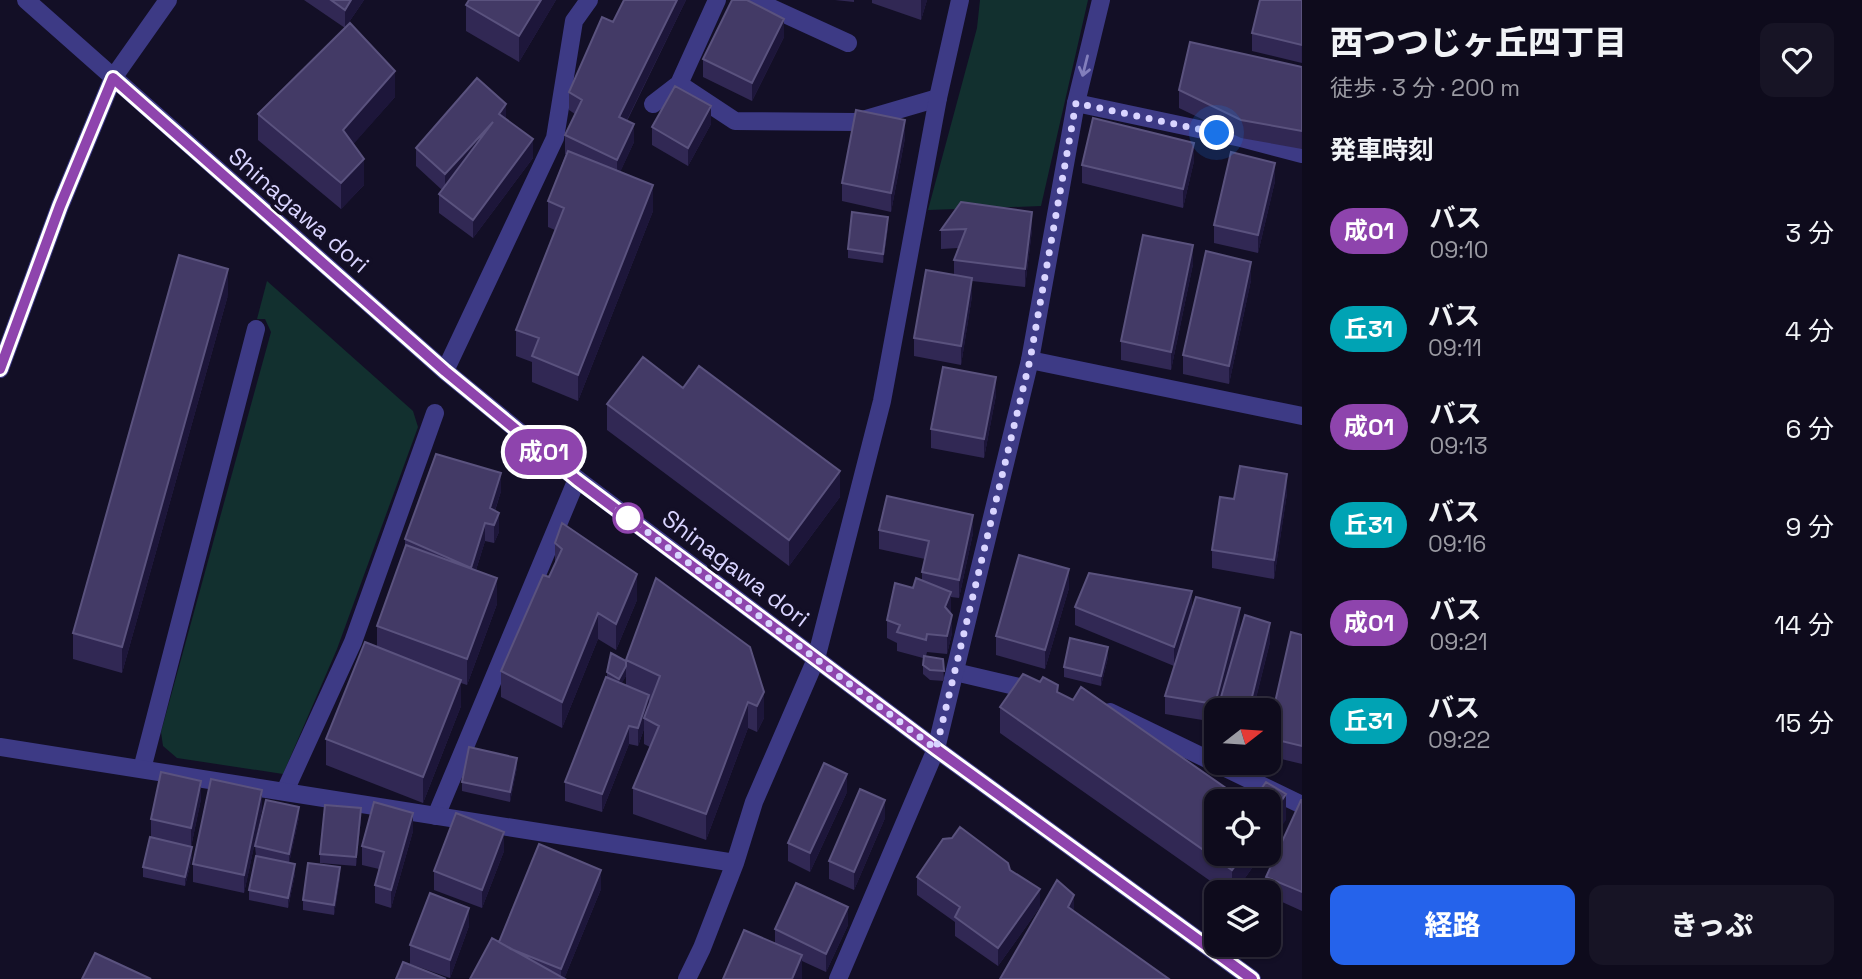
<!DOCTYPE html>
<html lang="ja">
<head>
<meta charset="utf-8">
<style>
	body { margin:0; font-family:"Space Grotesk","Noto Sans JP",sans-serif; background:#171425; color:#f1f3f6; height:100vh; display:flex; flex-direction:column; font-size:26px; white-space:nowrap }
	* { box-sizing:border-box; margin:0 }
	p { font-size:23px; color:#9b9ba3 }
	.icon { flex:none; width:38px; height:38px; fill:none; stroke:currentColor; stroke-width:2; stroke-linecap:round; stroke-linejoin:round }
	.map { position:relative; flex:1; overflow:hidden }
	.side { display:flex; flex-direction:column; background:#0e0b1c; width:560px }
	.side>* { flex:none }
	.badge { padding:0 14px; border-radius:23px; font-size:24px; line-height:46px }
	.needle { width:46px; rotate:73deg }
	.tools { position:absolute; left:1204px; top:698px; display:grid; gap:14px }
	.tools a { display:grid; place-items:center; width:77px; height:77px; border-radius:14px; background:#0e0b1c; box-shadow:0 2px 5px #0004,0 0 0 2px #2e2b3b; font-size:35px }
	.you { position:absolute; width:35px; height:35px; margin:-18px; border:5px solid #fff; border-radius:50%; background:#1a73e8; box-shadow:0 0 0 10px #1a73e833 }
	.map>.badge { position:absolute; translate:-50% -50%; box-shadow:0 0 0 4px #fff }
	h2 { padding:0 28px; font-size:26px; line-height:63px }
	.round { display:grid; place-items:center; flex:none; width:74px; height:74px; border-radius:14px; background:#171425 }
	.overview { display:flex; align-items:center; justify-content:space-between; height:119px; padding:0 28px }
	h1 { font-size:33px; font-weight:800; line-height:52px }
	.cta { display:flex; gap:14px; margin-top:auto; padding:14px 28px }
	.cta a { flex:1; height:80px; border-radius:14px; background:#2563eb; color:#fff; font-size:28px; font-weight:800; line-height:80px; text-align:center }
	.cta a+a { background:#171425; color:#f1f3f6 }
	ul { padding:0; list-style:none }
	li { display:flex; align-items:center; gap:21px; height:98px; padding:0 28px }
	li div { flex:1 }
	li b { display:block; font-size:26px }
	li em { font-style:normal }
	li .badge { min-width:77px; font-weight:700; text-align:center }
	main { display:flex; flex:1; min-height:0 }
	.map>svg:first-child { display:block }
</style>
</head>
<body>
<main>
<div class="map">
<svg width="1302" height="979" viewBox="0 0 1302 979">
	<rect width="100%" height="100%" fill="#130f26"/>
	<path fill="#12302f" d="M980 0H1088L1041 206 928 210 977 28Z
		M267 281 413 411 418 427 337 649 283 774 177 758 163 746 161 732 271 332 265 319H257Z"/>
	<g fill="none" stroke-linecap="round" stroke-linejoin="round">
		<path stroke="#3d3a85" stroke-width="18" d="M754 0 848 43
			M679 84 735 121 856 122 938 98
			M1076 103 1241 138 1302 154
			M653 104 679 84 717 0
			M1030 360 1302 416
			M445 371 555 138 574 21 589 0
			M955 672 1036 691
			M1110 712 1302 805
			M142 769 256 329
			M285 791 353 642 435 413
			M436 816 577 479"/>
		<path stroke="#3d3a85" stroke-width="18" d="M0 747 735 863
			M687 979 702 948 735 863 754 802 816 659 882 401 938 98 960 0
			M838 979 936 749 1030 360 1076 103 1101 0"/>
		<path stroke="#3d3a85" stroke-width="18" d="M26 0 445 371 577 479 936 749 1252 979
			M0 369 60 206 113 78 168 0"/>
	</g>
	<path fill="#312854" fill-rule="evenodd" d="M304 0H364L345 28Z
		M469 0H556L519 62 466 31V5Z
		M624 0H686L627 121 634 142 620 172 653 211 578 401 532 382V362L516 356V330L555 230 548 227V201L566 154H565V135L575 114 569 110V92L613 22Z
		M835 0H854V2Z
		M872 0H927L921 20 872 3Z
		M1302 0V63L1252 51V33Z
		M784 37 752 101 703 77V59Z
		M1302 67V149L1241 138 1179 108V90Z
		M395 97 353 144 364 185 341 209 258 140V114Z
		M506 119 533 158 473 238 439 213V194L442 190 416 166V148Z
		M711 124 688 166 652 145V127Z
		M905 138 891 212 842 201V183Z
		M1194 161 1183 208 1082 183V165Z
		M1275 181 1258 253 1214 243V225Z
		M961 202 1032 230 1025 287 972 281V296L961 365 914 356V338L954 275V260L958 248 941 249V230Z
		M888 227 883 263 848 258V249Z
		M1193 264 1171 370 1121 360V341Z
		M1251 280 1229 384 1183 374V355Z
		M228 295 122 673 73 659V633Z
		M683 388 840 497 789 566 607 430V404Z
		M996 395 984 458 931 448V429Z
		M501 491 495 511 499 532 494 543 485 541 476 570 497 604 467 685 461 683V706L423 803 326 765V739L377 647V626L405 548V539Z
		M1287 493 1274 579 1212 568V550L1234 499Z
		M879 530 973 533 959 598 951 597V610L950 613 952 633 947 654 927 652 926 656 943 659 944 681 930 680 923 674V658L897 651V643L887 638V620L922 581V572L925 559 879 549Z
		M555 543 637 600 616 650 598 639 562 728 501 697V671L555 564Z
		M656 578 750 647 764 718 757 732 748 728 706 840 633 814V788L650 747 644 744V729L638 746 629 744 602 812 565 801V782L607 678V672L626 661ZM626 676V685L621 684Z
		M1069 588 1045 669 996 655V636Z
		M1075 607 1192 610 1174 666 1075 625Z
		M1240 627 1228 675 1270 642 1253 710H1221V700L1218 710H1216L1215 722 1165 714V696Z
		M1302 635V764L1269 756V729Z
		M1108 657 1101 686 1064 677V667Z
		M1058 693 1262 854 1235 892H1226L1000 733V707Z
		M517 767 510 802 462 791V782Z
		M847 792 810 872 788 861V843Z
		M201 799 191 847 192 857 185 886 143 877V867L151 838V819Z
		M1302 800V911L1269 896V892H1266V877Z
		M262 809 244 893 193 882V864Z
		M299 817 289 863 295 874 288 908 249 900V890L256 856 255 846Z
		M361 818 356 866 320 863V854Z
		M885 818 854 890 829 879V861Z
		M413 831 391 908 375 903V885L379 869 362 865V846Z
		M504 851 482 908 434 890V871Z
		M1010 870 1040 907 998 966 955 936V922L917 895V877Z
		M340 877 334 915 303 910V900Z
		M601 889 564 979 499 942Z
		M848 925 826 972 802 961V979L775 943V929Z
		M469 926 450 978 410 964V945Z"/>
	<path fill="#1d163a" d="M351 0H364L345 28V10Z
		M541 0H556L519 62V36Z
		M677 0H686L619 136V117Z
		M921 0H927L921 20Z
		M784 19V37L752 101V83Z
		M395 71V97L343 156V130Z
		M506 104V122L499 114Z
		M711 106V124L688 166V148Z
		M905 120V138L891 212V193Z
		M493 122 445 192V174Z
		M634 124V142L617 179V160Z
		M533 139V158L473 238V220Z
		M1194 143V161L1183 208V189Z
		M364 159V185L341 209V183Z
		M1275 163V181L1258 253V235Z
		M653 185V211L578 401V375Z
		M1032 212V230L1025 287V269Z
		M888 217V227L883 263V254Z
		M1193 245V264L1171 370V352Z
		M1251 262V280L1229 384V366Z
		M228 269V295L122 673V647Z
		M972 278V296L961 365V346Z
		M996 377V395L984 458V439Z
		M840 471V497L789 566V540Z
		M501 473V491L490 526V508Z
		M1287 474V493L1274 579V560Z
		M499 513V532L494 543V525Z
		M973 515V533L959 598V580Z
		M485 523V541L471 586V568Z
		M1069 569V588L1045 669V650Z
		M637 574V600L616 650V624Z
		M497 578V604L467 685V659Z
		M1192 591V610L1174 666V647Z
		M951 592V610L945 626V607Z
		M1240 608V627L1218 710H1216L1215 722V704Z
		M598 613V639L562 728V702Z
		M952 615V633L947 654V636Z
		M1270 623V642L1253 710H1250V705Z
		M1108 647V657L1101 686V676Z
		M626 666V676L619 688V679Z
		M461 680V706L423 803V777Z
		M764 692V718L757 732V706Z
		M649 695V713L644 718V729L638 746V728Z
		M748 702V728L706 840V814Z
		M629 726V744L602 812V794Z
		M517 758V767L510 802V792Z
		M847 774V792L810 872V853Z
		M201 781V799L191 847V828Z
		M262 790V809L244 893V875Z
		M1286 794V820L1269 845V819Z
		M885 800V818L854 890V872Z
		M299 807V817L289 864V854Z
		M361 808V818L356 866V857Z
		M413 813V831L391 908V890Z
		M504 832V851L482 908V890Z
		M192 847V857L185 886V877Z
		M1244 854H1262L1235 892H1232V870Z
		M295 864V874L288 908V898Z
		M340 867V877L334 915V905Z
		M601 870V889L564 979H561V969Z
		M1040 889V907L998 966V948Z
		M1074 895V921L1068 907Z
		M848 907V925L826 972V954Z
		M469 908V926L450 978V960Z
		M802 955V979H792Z"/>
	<path fill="#433a66" stroke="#5a527e" stroke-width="2" d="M331 0H351L345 10Z
		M469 0H541L519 36 466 5Z
		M624 0H677L619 117 634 124 617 160 565 135 582 100 569 92 602 17 613 22Z
		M732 0H747L784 19 752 83 703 59Z
		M1260 0H1302V45L1252 33Z
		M350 23 395 71 343 130 364 159 341 183 258 114Z
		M1190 42 1302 67V131L1241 120 1179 90Z
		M477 78 506 104 499 114 533 139 473 220 439 194 493 122 445 174 416 148Z
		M675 86 711 106 688 148 652 127Z
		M856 110 905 120 891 193 842 183Z
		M1093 118 1194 143 1183 189 1082 165Z
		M568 151 653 185 578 375 532 356 539 338 516 330 564 208 548 201Z
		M1231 152 1275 163 1258 235 1214 225Z
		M961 202 1032 212 1025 269 954 260 966 229 941 230Z
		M852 212 888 217 883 254 848 249Z
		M1143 235 1193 245 1171 352 1121 341Z
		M1206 251 1251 262 1229 366 1183 355Z
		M179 255 228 269 122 647 73 633Z
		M926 270 972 278 961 346 914 338Z
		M643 357 683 388 699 366 840 471 789 540 607 404Z
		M943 367 996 377 984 439 931 429Z
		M436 454 501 473 490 508 499 513 494 525 485 523 471 568 405 539Z
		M1240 466 1287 474 1274 560 1212 550 1220 497 1234 499Z
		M887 496 973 515 959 580 922 572 929 541 879 530Z
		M562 523 637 574 616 624 598 613 562 702 501 671 543 575 549 577 562 549 555 543Z
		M406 545 497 578 467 659 377 626Z
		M1019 555 1069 569 1045 650 996 636Z
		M1089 573 1192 591 1174 647 1075 607Z
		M656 578 750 647 764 692 757 706 748 702 706 814 633 788 659 726 644 718 660 676 626 660Z
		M916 578 951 592 945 607 952 615 947 636 927 634 926 640 897 632 900 625 887 620 895 583 913 588Z
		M1196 597 1240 608 1215 704 1165 696Z
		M1245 615 1270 623 1250 705 1221 697Z
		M1291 632 1302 635V746L1269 738V729Z
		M1070 638 1108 647 1101 676 1064 667Z
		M365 642 461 680 423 777 326 739Z
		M611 653 626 661V666L619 679 607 672Z
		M924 656 943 659 944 671 930 670 923 665Z
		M1023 674 1040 682 1043 677 1058 685 1057 692 1073 700 1081 687 1246 802H1216V854H1244L1232 870 1000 707Z
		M606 677 649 695 638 728 629 726 602 794 565 782Z
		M469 747 517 758 510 792 462 782Z
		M824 763 847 774 810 853 788 843Z
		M161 772 201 781 191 828 151 819Z
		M211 779 262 790 244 875 193 864Z
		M1266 782 1286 794 1269 819V802H1252Z
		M860 789 885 800 854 872 829 861Z
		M266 800 299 807 289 854 255 846Z
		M1301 800H1302V892L1266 877Z
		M374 802 413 813 391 890 375 885 384 852 362 846Z
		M325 805 361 808 356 857 320 854Z
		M456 813 504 832 482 890 434 871Z
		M960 827 1008 863 1010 870 1040 889 998 948 955 917 960 907 917 877 943 839 952 838Z
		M150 837 192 847 185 877 143 867Z
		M539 844 601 870 561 969 511 949 499 942Z
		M256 856 295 864 288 898 249 890Z
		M308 863 340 867 334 905 303 900Z
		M1057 880 1074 895 1068 907 1169 979H1000Z
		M796 883 848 907 826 954 775 929Z
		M430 893 469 908 450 960 410 945Z
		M744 930 802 955 792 979H723Z
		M492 938 565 979H470Z
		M95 953 151 979H82Z
		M403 962 446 979H396Z"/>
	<defs><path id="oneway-shaft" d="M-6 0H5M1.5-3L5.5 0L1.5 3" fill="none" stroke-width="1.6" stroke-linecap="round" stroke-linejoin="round" transform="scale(1.75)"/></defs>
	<use stroke="#837fbc" href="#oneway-shaft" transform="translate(1085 66) rotate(104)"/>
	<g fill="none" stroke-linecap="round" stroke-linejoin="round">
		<defs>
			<path id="line" d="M0 369 60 206 113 78 445 371 577 480 936 749 1252 979"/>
		</defs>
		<use href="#line" stroke="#fff" stroke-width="16"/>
		<use href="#line" stroke="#8e44ad" stroke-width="10"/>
		<path stroke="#d9d4ff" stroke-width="7" stroke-dasharray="0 12.6" d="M628 518 618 510 936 749 1030 360 1076 103 1217 133"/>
	</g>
	<circle fill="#fff" stroke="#8e44ad" stroke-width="3.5" cx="628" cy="518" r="14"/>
	<g text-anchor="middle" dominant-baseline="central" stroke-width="7" stroke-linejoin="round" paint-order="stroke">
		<g font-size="24" fill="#d9d4ff" stroke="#130f26">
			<text transform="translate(299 210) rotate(41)">Shinagawa dori</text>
			<text transform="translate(736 568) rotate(37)">Shinagawa dori</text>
		</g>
	</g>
</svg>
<div class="tools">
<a><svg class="needle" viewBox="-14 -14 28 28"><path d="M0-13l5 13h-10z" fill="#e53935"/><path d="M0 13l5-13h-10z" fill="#9b9ba3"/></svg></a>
<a><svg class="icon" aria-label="locate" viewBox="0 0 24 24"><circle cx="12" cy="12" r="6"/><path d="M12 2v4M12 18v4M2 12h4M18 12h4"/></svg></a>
<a><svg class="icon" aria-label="layers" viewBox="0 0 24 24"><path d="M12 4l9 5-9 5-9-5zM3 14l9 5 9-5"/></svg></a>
</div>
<div class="you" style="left:1217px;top:133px"></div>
<b class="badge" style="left:544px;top:452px;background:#8e44ad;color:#fff">成01</b>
</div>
<section class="side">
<div class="overview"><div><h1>西つつじヶ丘四丁目</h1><p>徒歩 · 3 分 · 200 m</p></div><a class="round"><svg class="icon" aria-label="heart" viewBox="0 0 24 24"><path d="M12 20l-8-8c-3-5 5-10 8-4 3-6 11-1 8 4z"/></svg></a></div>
<h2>発車時刻</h2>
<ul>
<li><span class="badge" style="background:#8e44ad;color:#fff">成01</span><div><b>バス</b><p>09:10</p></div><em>3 分</em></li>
<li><span class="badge" style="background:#00a3b4;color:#fff">丘31</span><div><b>バス</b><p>09:11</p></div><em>4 分</em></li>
<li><span class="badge" style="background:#8e44ad;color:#fff">成01</span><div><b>バス</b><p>09:13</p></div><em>6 分</em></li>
<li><span class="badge" style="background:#00a3b4;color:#fff">丘31</span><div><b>バス</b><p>09:16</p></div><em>9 分</em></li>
<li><span class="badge" style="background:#8e44ad;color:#fff">成01</span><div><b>バス</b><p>09:21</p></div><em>14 分</em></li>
<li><span class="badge" style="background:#00a3b4;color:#fff">丘31</span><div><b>バス</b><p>09:22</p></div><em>15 分</em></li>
</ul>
<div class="cta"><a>経路</a><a>きっぷ</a></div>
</section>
</main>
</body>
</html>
